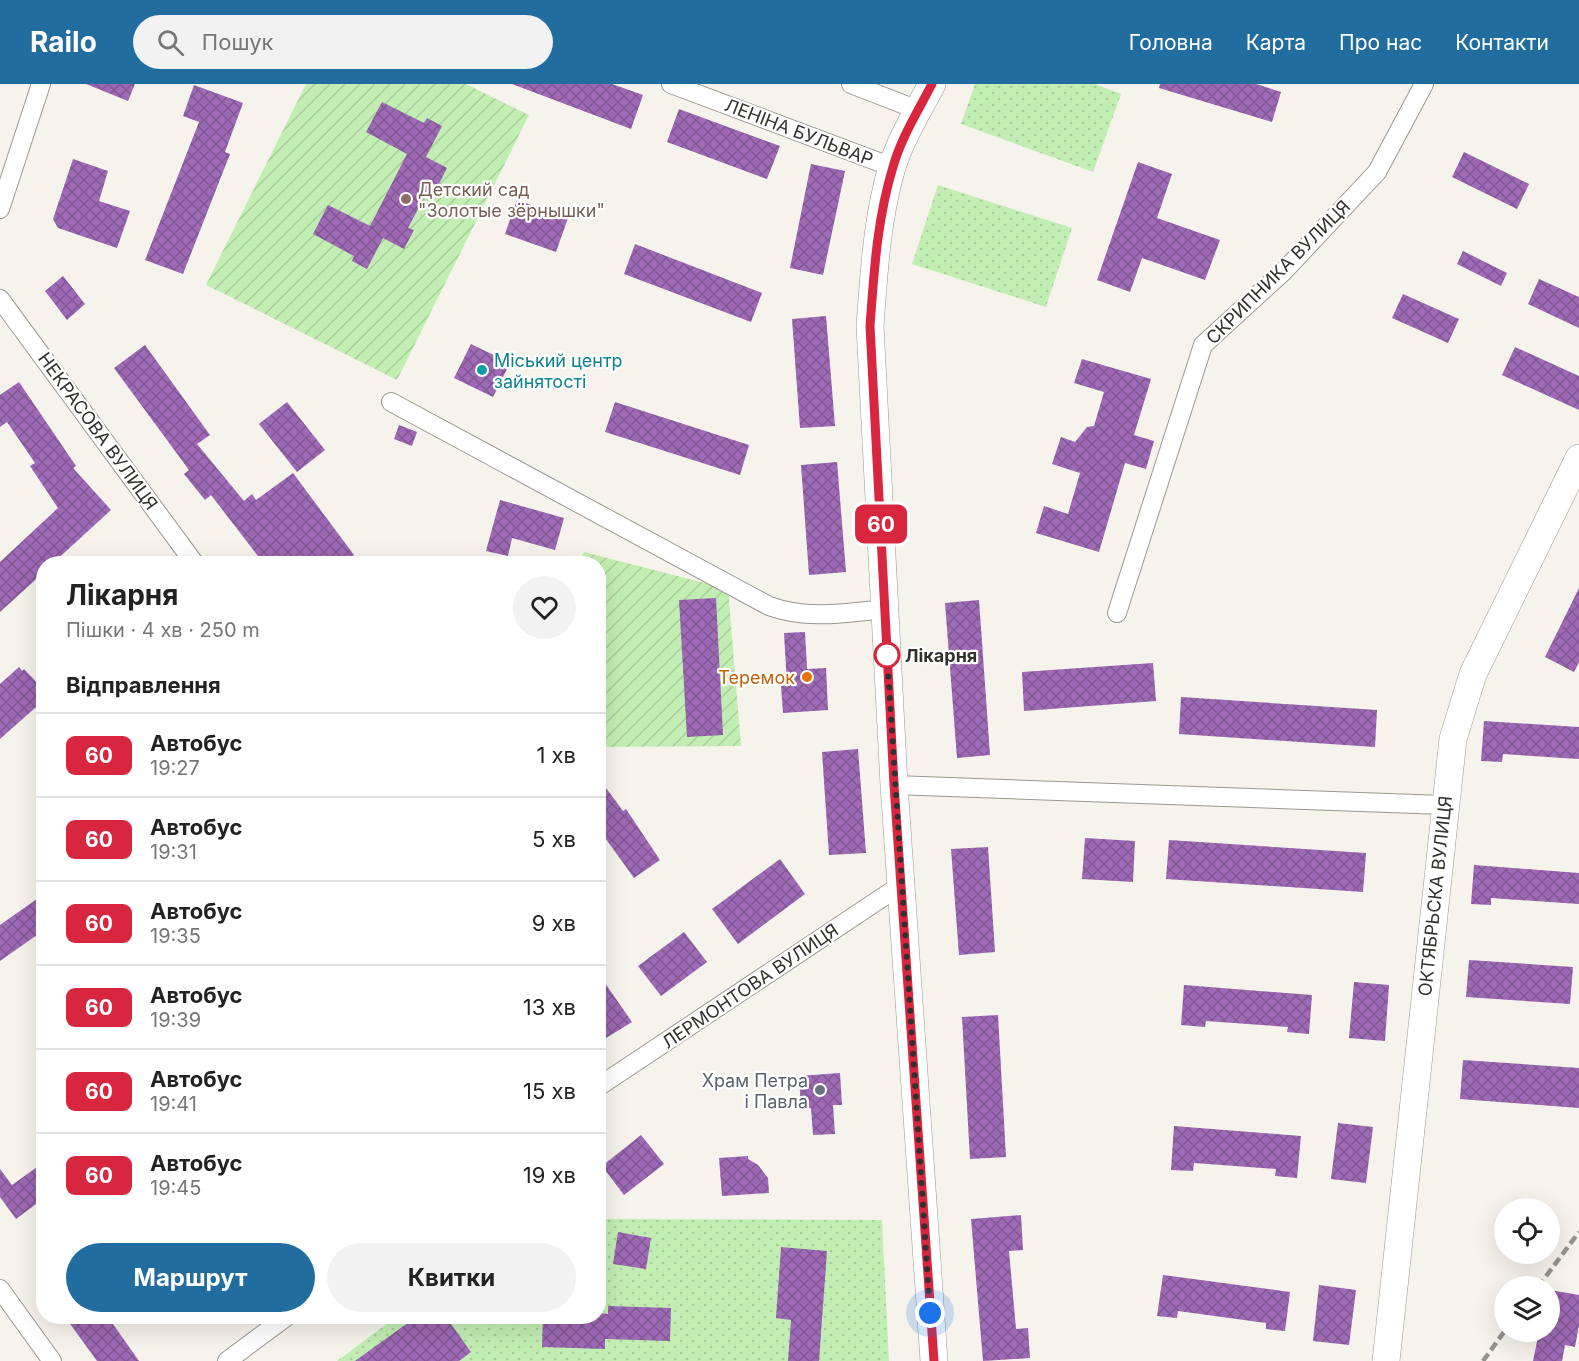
<!DOCTYPE html>
<html lang="uk">
<head>
<meta charset="utf-8">
<style>
	body { margin:0; font-family:Inter,sans-serif; background:#f2f2f2; color:#222; height:100vh; display:flex; flex-direction:column; font-size:22px; white-space:nowrap }
	* { box-sizing:border-box; margin:0 }
	p { font-size:20px; color:#767676 }
	.icon { flex:none; width:33px; height:33px; fill:none; stroke:currentColor; stroke-width:2; stroke-linecap:round; stroke-linejoin:round }
	.map { position:relative; flex:1; overflow:hidden }
	.details { position:absolute; left:36px; top:472px; width:570px; height:768px; display:flex; flex-direction:column; background:#fff; border-radius:24px; box-shadow:0 6px 24px #0002 }
	.details>* { flex:none }
	.badge { padding:0 12px; border-radius:9px; font-size:21px; line-height:39px }
	.fabs { position:absolute; left:1494px; top:1114px; display:grid; gap:12px }
	.fabs a { display:grid; place-items:center; width:66px; height:66px; border-radius:50%; background:#fff; box-shadow:0 6px 24px #0002; font-size:30px }
	.you { position:absolute; width:30px; height:30px; margin:-15px; border:4px solid #fff; border-radius:50%; background:#1a73e8; box-shadow:0 0 0 9px #1a73e833 }
	.map>.badge { position:absolute; translate:-50% -50%; box-shadow:0 0 0 3px #fff }
	h2 { padding:0 30px; font-size:22px; line-height:54px }
	.round { display:grid; place-items:center; flex:none; width:63px; height:63px; border-radius:32px; background:#f2f2f2 }
	.headline { display:flex; align-items:center; justify-content:space-between; height:102px; padding:0 30px }
	h1 { font-size:28px; font-weight:700; line-height:45px }
	.action { display:flex; gap:12px; margin-top:auto; padding:12px 30px }
	.action a { flex:1; height:69px; border-radius:36px; background:#226da0; color:#fff; font-size:24px; font-weight:700; line-height:69px; text-align:center }
	.action a+a { background:#f2f2f2; color:#222 }
	ul { padding:0; list-style:none }
	li { display:flex; align-items:center; gap:18px; height:84px; padding:0 30px; border-top:2px solid #e0e0e0 }
	li div { flex:1 }
	li b { display:block; font-size:22px }
	li em { font-style:normal }
	li .badge { min-width:66px; font-weight:700; text-align:center }
	header { display:flex; align-items:center; gap:36px; box-sizing:border-box; height:84px; padding:0 30px; background:#226da0; color:#fff }
	header strong { font-size:28px }
	nav { display:flex; gap:33px; margin-inline-start:auto; font-size:21px }
	.search { width:420px; height:54px; background:#f2f2f2; display:flex; align-items:center; gap:15px; box-sizing:border-box; padding:0 21px; border-radius:33px; color:#767676; font-size:22px }
	.map>svg:first-child { display:block }
</style>
</head>
<body>
<header>
<strong>Railo</strong>
<div class="search"><svg class="icon" aria-label="search" viewBox="0 0 24 24"><circle cx="10" cy="10" r="6"/><path d="M15 15l6 6"/></svg>Пошук</div>
<nav><a>Головна</a><a>Карта</a><a>Про нас</a><a>Контакти</a></nav>
</header>
<div class="map">
<svg width="1579" height="1277" viewBox="0 0 1579 1277">
	<defs>
		<pattern id="grass-dots" width="8" height="8" patternUnits="userSpaceOnUse" patternTransform="scale(1.5)"><rect width="8" height="8" fill="#c3eeb3"/><path d="M2 2h.1M6 6h.1" fill="none" stroke="#a8cd9a" stroke-width="1.8" stroke-linecap="round"/></pattern>
		<pattern id="garden-furrows" width="10" height="10" patternUnits="userSpaceOnUse" patternTransform="scale(1.5)"><rect width="10" height="10" fill="#c3eeb3"/><path d="M-1 1l2-2M0 10L10 0M9 11l2-2" fill="none" stroke="#a8cd9a"/></pattern>
		<pattern id="building-cross-hatch" width="8" height="8" patternUnits="userSpaceOnUse" patternTransform="scale(1.5)"><rect width="8" height="8" fill="#9e69b5"/><path d="M0 0l8 8M0 8l8-8" fill="none" stroke="#815794"/></pattern>
	</defs>
	<rect width="100%" height="100%" fill="#f5f3eb"/>
	<path fill="url(#grass-dots)" d="M975 0H1095L1121 10 1093 88 961 40Z
		M938 101 1072 144 1046 223 912 180Z
		M599 1135 882 1136 889 1277H337L396 1233H598Z"/>
	<path fill="url(#garden-furrows)" d="M306 0H466L529 31 397 296 206 201Z
		M584 468 728 505 741 662 599 663 598 480H579Z"/>
	<path fill="url(#building-cross-hatch)" d="M86 0H135L128 17Z
		M512 0H612L643 11 631 45Z
		M1160 0H1256L1281 8 1272 38 1159 4Z
		M194 1 243 19 225 68 230 70 183 190 145 176 199 38 183 32Z
		M382 18 424 39 427 34 442 42 426 73 447 84 438 102 432 99 408 144 414 146 404 165 383 154 367 185 352 177 354 172 313 150 328 121 370 142 407 70 366 48Z
		M679 25 780 62 767 95 667 58Z
		M1464 68 1529 100 1517 125 1452 93Z
		M73 75 108 87 99 117 130 127 117 164 58 144 53 135Z
		M1138 78 1172 90 1157 134 1220 156 1205 196 1142 174 1130 208 1097 196Z
		M811 80 845 87 823 191 790 184Z
		M517 116 568 134 556 168 505 150Z
		M635 160 762 209 751 238 624 190Z
		M1463 167 1507 189 1501 202 1457 180Z
		M63 192 85 220 67 236 45 207Z
		M1539 195 1579 213V244L1528 220Z
		M1403 210 1459 235 1448 259 1392 234Z
		M826 232 835 342 800 344 792 235Z
		M471 260 510 279 493 313 454 294Z
		M145 261 210 351 197 360 244 417 252 410 256 416 293 389 354 471 341 480H264L211 411 205 416 184 390 189 386 114 284Z
		M1515 263 1579 292V326L1502 291Z
		M1082 275 1151 295 1134 351 1154 357 1146 385 1125 379 1099 468 1036 449 1044 422 1068 430 1080 389 1052 380 1061 353 1075 358 1087 343 1094 342 1104 308 1074 299Z
		M19 298 76 382 73 384 111 426 52 480H44V488L0 528V478L58 424 30 382 35 379 7 338 0 343V311Z
		M287 318 325 366 297 388 259 340Z
		M615 318 749 361 740 391 605 348Z
		M399 341 417 348 412 362 394 355Z
		M837 378 846 488 809 491 801 381Z
		M500 416 564 434 555 466 512 454 508 472 486 467Z
		M1579 504V578L1574 588 1545 573Z
		M716 514 723 651 687 653 679 516Z
		M979 516 990 671 957 674 945 519Z
		M805 548 807 585 826 584 828 626 783 629 781 602 787 601 784 549Z
		M1153 579 1156 617 1024 627 1022 588Z
		M19 583 22 587 24 585 44 606V616L0 655V600Z
		M1181 613 1377 626 1375 663 1179 650Z
		M1484 637 1579 643V675L1503 670 1502 678 1481 677Z
		M858 665 866 769 829 771 822 668Z
		M598 693 623 727 626 725 660 776 634 794 598 744Z
		M1085 754 1135 757 1133 798 1082 795Z
		M1169 756 1366 769 1363 808 1166 795Z
		M988 763 995 868 959 871 951 765Z
		M780 775 805 810 738 860 712 825Z
		M1474 781 1579 789V820L1491 814V821L1471 820Z
		M44 810V846L0 877V841Z
		M684 848 707 878 661 912 638 882Z
		M1469 876 1573 883 1570 920 1466 913Z
		M598 889 632 938 598 959Z
		M1354 898 1389 901 1385 957 1349 954Z
		M1184 901 1312 911 1309 950 1287 948 1288 943 1206 937 1205 943 1181 941Z
		M998 931 1006 1073 970 1075 962 933Z
		M1463 976 1579 984V1024L1460 1015Z
		M840 989 842 1021H833L835 1050 813 1051 811 1024 801 1025 799 992Z
		M1338 1039 1373 1043 1366 1099 1331 1095Z
		M1174 1042 1301 1052 1297 1094 1275 1092 1276 1085 1194 1079 1193 1087 1171 1086Z
		M641 1051 664 1080 624 1111 602 1082Z
		M748 1072V1075L758 1081 768 1094 769 1109 722 1112 719 1074Z
		M44 1078V1114L16 1135 0 1113V1085L12 1101Z
		M1021 1131 1023 1166 1009 1167 1016 1245 1028 1244 1030 1274 983 1277 971 1135Z
		M618 1148 651 1154 646 1185 613 1180Z
		M781 1163 827 1167 819 1277H788L791 1236 776 1234Z
		M1163 1191 1290 1208 1285 1247 1266 1245V1239L1178 1227 1177 1234 1157 1232Z
		M1319 1201 1356 1206 1349 1261 1313 1257Z
		M1550 1206 1579 1211V1241L1575 1263 1565 1261 1562 1277H1533L1539 1248H1550Z
		M608 1222 671 1224 670 1257 605 1255V1265L542 1263 543 1233H598V1229L608 1230Z
		M65 1233H108L139 1277H97Z
		M416 1233H446L471 1268 459 1277H355Z"/>
	<g fill="none" stroke-linecap="round" stroke-linejoin="round">
		<defs>
			<path id="minor" d="M671 0 892 83
				M851 0 918 26
				M0 125 41 0
				M0 215 195 480
				M391 318 769 522C807 536 845 529 885 525
				M1117 529 1203 261 1284 187 1377 88 1424 0
				M894 701 1444 721
				M598 1003 901 801
				M0 1205 52 1277
				M227 1277 286 1233"/>
			<path id="secondary" d="M932 0C918 27 901 54 892 83 877 134 874 188 870 242L894 701 934 1277
				M1386 1277 1453 655 1473 590 1579 374"/>
		</defs>
		<use href="#minor" stroke="#9a9891" stroke-width="20"/>
		<use href="#secondary" stroke="#9a9891" stroke-width="28"/>
		<use href="#minor" stroke="#fff" stroke-width="18"/>
		<use href="#secondary" stroke="#fff" stroke-width="27"/>
		<path stroke="#94928d" stroke-width="4.5" stroke-dasharray="9 4.5" stroke-linecap="butt" d="M1538 1203 1579 1148
			M1483 1277 1504 1248"/>
	</g>
	<g fill="none" stroke-linecap="round" stroke-linejoin="round">
		<defs>
			<path id="line" d="M932 0C918 27 901 54 893 83 877 135 874 188 870 242L894 701 934 1277"/>
		</defs>
		<use href="#line" stroke="#fff" stroke-width="14"/>
		<use href="#line" stroke="#d7263d" stroke-width="9"/>
		<path stroke="#32312e" stroke-width="6" stroke-dasharray="0 10.8" d="M887 571 930 1229"/>
	</g>
	<circle fill="#8d6e63" stroke="#fff" stroke-width="2" cx="406" cy="115" r="6"/>
	<circle fill="#0f9aa8" stroke="#fff" stroke-width="2" cx="482" cy="286" r="6"/>
	<circle fill="#fff" stroke="#d7263d" stroke-width="3" cx="887" cy="571" r="12"/>
	<circle fill="#e8710a" stroke="#fff" stroke-width="2" cx="807" cy="593" r="6"/>
	<circle fill="#6b7280" stroke="#fff" stroke-width="2" cx="820" cy="1006" r="6"/>
	<g text-anchor="middle" dominant-baseline="central" stroke-width="4.5" stroke-linejoin="round" paint-order="stroke">
		<g font-size="18" fill="#32312e" stroke="#fff">
			<text transform="translate(799 48) rotate(21)">ЛЕНІНА БУЛЬВАР</text>
			<text transform="translate(1278 188) rotate(-45)">СКРИПНИКА ВУЛИЦЯ</text>
			<text transform="translate(98 347) rotate(54)">НЕКРАСОВА ВУЛИЦЯ</text>
			<text transform="translate(1435 812) rotate(-84)">ОКТЯБРЬСКА ВУЛИЦЯ</text>
			<text transform="translate(750 902) rotate(-34)">ЛЕРМОНТОВА ВУЛИЦЯ</text>
		</g>
		<g font-size="18" fill="#785e54" stroke="#fff" text-anchor="start">
			<text x="418" y="105">Детский сад<tspan x="418" dy="21">"Золотые зёрнышки"</tspan></text>
		</g>
		<g font-size="18" fill="#0d838f" stroke="#fff" text-anchor="start">
			<text x="494" y="276">Міський центр<tspan x="494" dy="21">зайнятості</tspan></text>
		</g>
		<g font-size="18" font-weight="bold" fill="#32312e" stroke="#fff" text-anchor="start">
			<text x="905" y="571">Лікарня</text>
		</g>
		<g font-size="18" fill="#c56008" stroke="#fff" text-anchor="end">
			<text x="795" y="593">Теремок</text>
		</g>
		<g font-size="18" fill="#5b616d" stroke="#fff" text-anchor="end">
			<text x="808" y="996">Храм Петра<tspan x="808" dy="21">і Павла</tspan></text>
		</g>
	</g>
</svg>
<div class="fabs">
<a><svg class="icon" aria-label="locate" viewBox="0 0 24 24"><circle cx="12" cy="12" r="6"/><path d="M12 2v4M12 18v4M2 12h4M18 12h4"/></svg></a>
<a><svg class="icon" aria-label="layers" viewBox="0 0 24 24"><path d="M12 4l9 5-9 5-9-5zM3 14l9 5 9-5"/></svg></a>
</div>
<div class="you" style="left:930px;top:1229px"></div>
<b class="badge" style="left:881px;top:440px;background:#d7263d;color:#fff">60</b>
<section class="details">
<div class="headline"><div><h1>Лікарня</h1><p>Пішки · 4 хв · 250 m</p></div><a class="round"><svg class="icon" aria-label="heart" viewBox="0 0 24 24"><path d="M12 20l-8-8c-3-5 5-10 8-4 3-6 11-1 8 4z"/></svg></a></div>
<h2>Відправлення</h2>
<ul>
<li><span class="badge" style="background:#d7263d;color:#fff">60</span><div><b>Автобус</b><p>19:27</p></div><em>1 хв</em></li>
<li><span class="badge" style="background:#d7263d;color:#fff">60</span><div><b>Автобус</b><p>19:31</p></div><em>5 хв</em></li>
<li><span class="badge" style="background:#d7263d;color:#fff">60</span><div><b>Автобус</b><p>19:35</p></div><em>9 хв</em></li>
<li><span class="badge" style="background:#d7263d;color:#fff">60</span><div><b>Автобус</b><p>19:39</p></div><em>13 хв</em></li>
<li><span class="badge" style="background:#d7263d;color:#fff">60</span><div><b>Автобус</b><p>19:41</p></div><em>15 хв</em></li>
<li><span class="badge" style="background:#d7263d;color:#fff">60</span><div><b>Автобус</b><p>19:45</p></div><em>19 хв</em></li>
</ul>
<div class="action"><a>Маршрут</a><a>Квитки</a></div>
</section>
</div>
</body>
</html>
